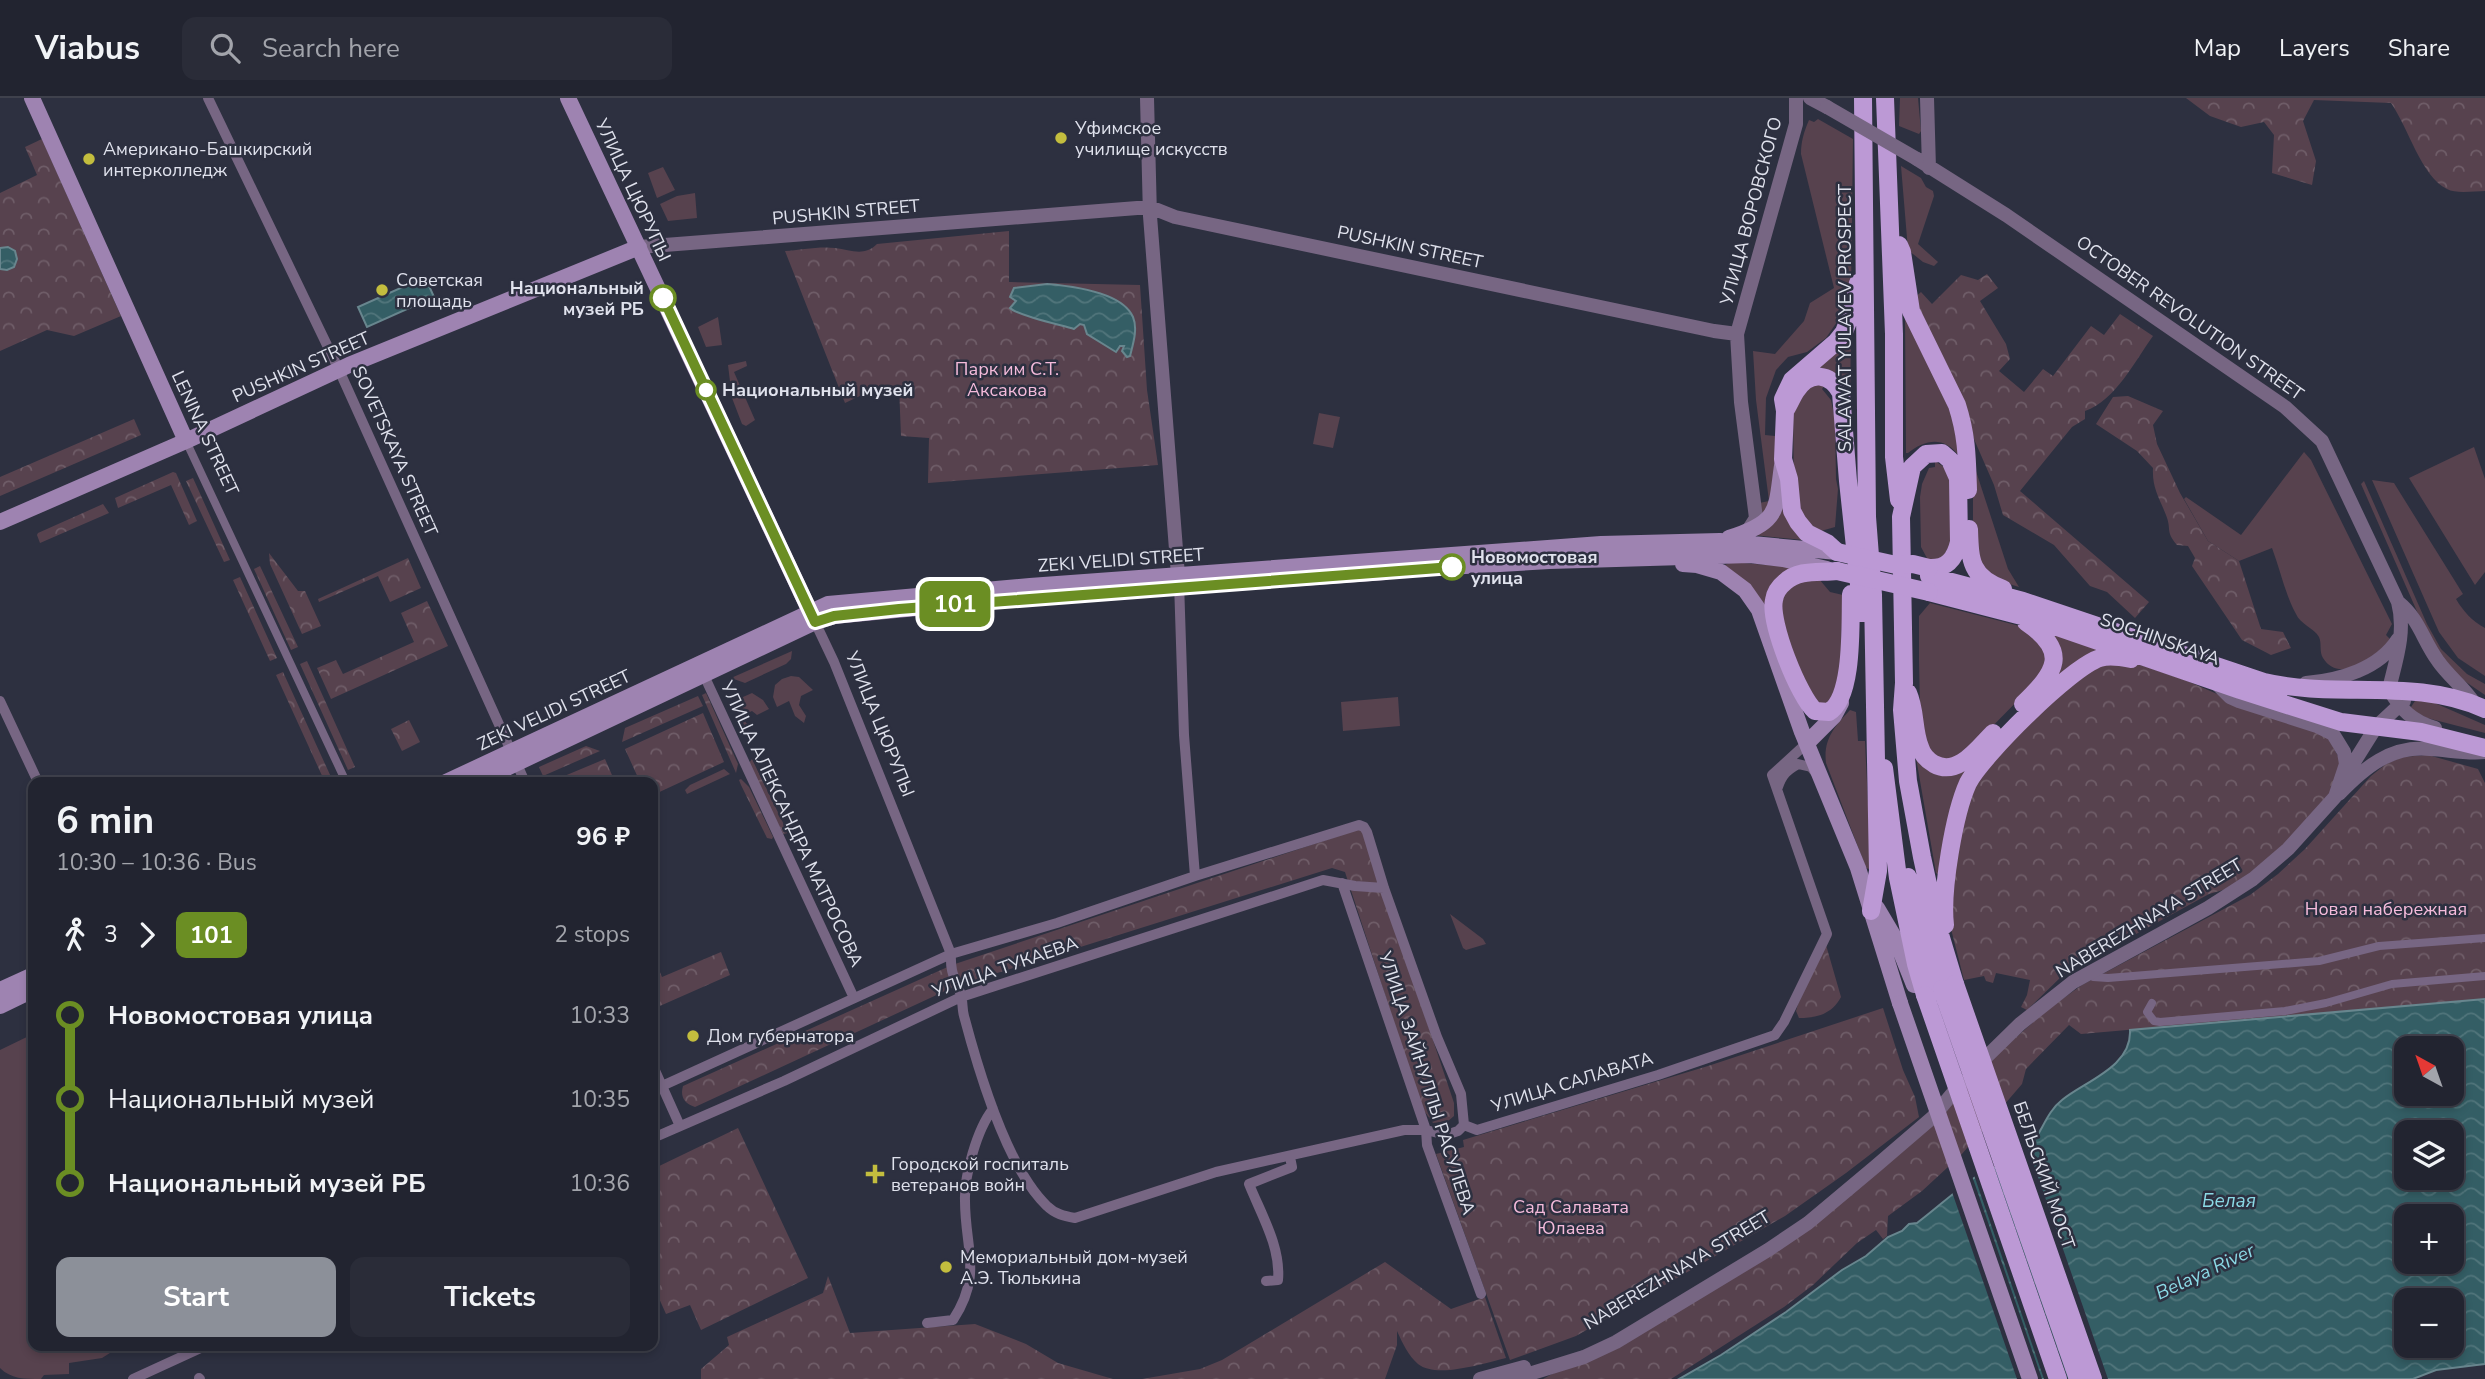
<!DOCTYPE html>
<html lang="en">
<head>
<meta charset="utf-8">
<style>
	body { margin:0; font-family:"Nunito Sans",sans-serif; background:#2a2c38; color:#f1f3f6; height:100vh; display:flex; flex-direction:column; font-size:26px; white-space:nowrap }
	* { box-sizing:border-box; margin:0 }
	p { font-size:23px; color:#a2a4ab }
	.icon { flex:none; width:38px; height:38px; fill:none; stroke:currentColor; stroke-width:2; stroke-linecap:round; stroke-linejoin:round }
	.map { position:relative; flex:1; overflow:hidden }
	.side { position:absolute; left:28px; top:679px; width:630px; height:574px; display:flex; flex-direction:column; background:#222430; border-radius:14px; box-shadow:0 4px 10px #0003,0 0 0 2px #3f414c }
	.side>* { flex:none }
	.badge { padding:0 14px; border-radius:10px; font-size:24px; line-height:46px }
	.needle { width:46px; rotate:320deg }
	.buttons { position:absolute; left:2394px; top:938px; display:grid; gap:14px }
	.buttons a { display:grid; place-items:center; width:70px; height:70px; border-radius:14px; background:#222430; box-shadow:0 4px 10px #0003,0 0 0 2px #3f414c; font-size:35px }
	.map>.badge { position:absolute; translate:-50% -50%; box-shadow:0 0 0 4px #fff }
	.legs { display:flex; align-items:center; gap:10px; height:77px; padding:0 28px; font-size:23px }
	.legs p { margin-inline-start:auto }
	.headline { display:flex; align-items:center; justify-content:space-between; height:119px; padding:0 28px }
	h1 { font-size:38px; font-weight:700; line-height:52px }
	.primary-button { display:flex; gap:14px; margin-top:auto; padding:14px 28px }
	.primary-button a { flex:1; height:80px; border-radius:14px; background:#8c9099; color:#fff; font-size:28px; font-weight:700; line-height:80px; text-align:center }
	.primary-button a+a { background:#2a2c38; color:#f1f3f6 }
	ul { padding:0 28px; list-style:none }
	li { display:flex; align-items:center; gap:24px; height:84px; font-size:26px }
	li i { display:grid; place-items:center; width:10px; height:100%; margin:0 9px; background:currentColor }
	li i::after { content:''; width:18px; height:18px; margin:-9px; border:5px solid; border-radius:50%; background:#222430 }
	li p { margin-inline-start:auto }
	li:first-child i { background:linear-gradient(#0000 50%,currentColor 0) }
	li:last-child i { background:linear-gradient(currentColor 50%,#0000 0) }
	header { display:flex; align-items:center; gap:42px; box-sizing:border-box; height:98px; padding:0 35px; background:#222430; border-bottom:2px solid #3f414c }
	header strong { font-size:33px }
	nav { display:flex; gap:38px; margin-inline-start:auto; font-size:24px }
	.search { width:490px; height:63px; background:#2a2c38; display:flex; align-items:center; gap:18px; box-sizing:border-box; padding:0 24px; border-radius:14px; color:#a2a4ab; font-size:26px }
	.map>svg:first-child { display:block }
</style>
</head>
<body>
<header>
<strong>Viabus</strong>
<div class="search"><svg class="icon" aria-label="search" viewBox="0 0 24 24"><circle cx="10" cy="10" r="6"/><path d="M15 15l6 6"/></svg>Search here</div>
<nav><a>Map</a><a>Layers</a><a>Share</a></nav>
</header>
<div class="map">
<svg width="2485" height="1281" viewBox="0 0 2485 1281">
	<defs>
		<pattern id="forest-crowns" width="20" height="18" patternUnits="userSpaceOnUse" patternTransform="scale(1.75)"><rect width="20" height="18" fill="#57424e"/><path d="M2 6a3 3 0 1 1 6 0M12 15a3 3 0 1 1 6 0" fill="none" stroke="#6f5d68"/></pattern>
		<pattern id="water-waves" width="16" height="10" patternUnits="userSpaceOnUse" patternTransform="scale(1.75)"><rect width="16" height="10" fill="#345e65"/><path d="M0 5q4-4 8 0t8 0" fill="none" stroke="#51757b"/></pattern>
	</defs>
	<rect width="100%" height="100%" fill="#2d3040"/>
	<path fill="#57424e" d="M1900 0H1918L1921 33 1919 36 1899 28Z
		M1818 21 1853 41 1851 193 1841 218 1826 240 1807 254 1788 259 1776 272 1766 300 1765 337 1775 338 1776 380 1763 422 1759 405 1769 403 1756 302 1753 253 1775 256 1804 223 1810 205 1834 190 1801 56C1801 43 1804 34 1809 22L1814 24Z
		M1901 68 1921 80 1926 89 1933 93 1934 98 1918 146 1938 164 1934 168 1923 164 1908 152Z
		M663 69 675 92 657 100 648 75Z
		M695 95 697 120 668 123 660 106 677 98Z
		M1905 215 1953 309 1959 358C1944 338 1926 341 1908 355H1906Z
		M718 219 722 247 706 249 698 229Z
		M1851 235 1850 304 1849 307 1818 271Z
		M746 263 747 268 734 274 755 322 746 328 742 326 732 300 728 267Z
		M1812 286H1826L1822 291 1831 302 1835 321 1836 381 1838 391 1835 429 1821 433 1810 429 1794 401 1793 313 1796 303Z
		M1319 315 1340 319 1333 350 1313 346Z
		M2474 349 2485 381V474L2475 487 2409 380Z
		M2304 354 2311 362 2392 526 2386 537 2391 542 2388 546C2372 558 2340 587 2323 560 2319 554 2322 545 2319 539 2314 530 2300 526 2296 516 2285 496 2280 471 2272 450L2239 463 2208 443 2184 401 2186 399 2241 437Z
		M1935 363 1944 369 1951 385 1952 444 1940 464 1928 462 1921 449 1920 399 1922 386 1929 370 1935 369Z
		M1973 364 2008 471 2019 489 2006 485 1982 471 1973 440Z
		M2372 382 2394 385 2463 496 2456 501C2463 513 2472 523 2485 530V578L2458 560 2439 534Z
		M2364 383 2427 526 2441 551 2467 576 2485 586V597L2463 582 2449 570 2423 527 2361 386Z
		M1783 397 1803 442 1753 437Z
		M1731 464 1792 469 1767 517 1723 468Z
		M1819 481 1830 494 1843 497 1840 578 1829 607H1819L1806 593 1779 515 1786 490 1791 486Z
		M1930 505 2016 527 2033 534 2048 558 2039 581 1977 644 1949 664 1928 656 1920 609 1919 562V518Z
		M2050 534 2113 553 2047 589Z
		M792 553 791 561 786 566 745 585 731 580Z
		M791 578 799 579 813 592 801 598 799 607 806 618 804 625 795 618 789 603 777 609 773 599 775 587 782 581Z
		M752 595 763 602 769 611 757 617 752 613 743 617 746 625 750 627 749 633 747 634 734 603Z
		M1398 599 1400 628 1343 633 1341 604Z
		M2428 602 2485 627V635L2427 620 2412 613 2411 609 2415 603Z
		M1850 612 1856 614 1858 643H1865L1871 770 1869 771 1866 770 1826 665C1823 641 1835 628 1850 612Z
		M1915 654 1921 663H1973L1940 778 1936 775Z
		M724 671 730 676 687 696 685 692 690 687Z
		M1450 816 1483 841 1486 846 1466 852 1463 850Z
		M33 936V1248H121L102 1260 69 1265V1276L44 1277 41 1281C24 1281 11 1281 0 1270V952Z"/>
	<path fill="url(#forest-crowns)" d="M2186 0H2485V93C2474 93 2456 96 2447 91 2421 78 2409 31 2391 5L2314 2 2303 23 2316 63 2312 87 2272 75 2274 37 2264 24 2241 29 2210 18Z
		M42 41 121 218 74 238 47 232 0 253V95L37 77 25 49Z
		M1009 133V184L1140 187 1147 292 1158 367 928 385 929 340 901 338 899 288 883 287 845 305 785 153C800 152 820 148 835 150 851 152 864 159 877 146Z
		M1987 176 1998 190 1980 203 2006 246 2010 261 1999 273 2024 294 2043 271 2053 278 2091 228 2104 237 2120 216 2153 238C2134 264 2116 302 2085 313V321L2072 329 2020 393 2149 504 2135 520 2107 494 2090 488 2054 447 2003 417 1994 387 1913 201 1921 194 1932 206 1961 177 1978 182Z
		M2128 298 2163 313 2153 327 2157 346 2180 395 2208 443 2239 463 2261 531 2283 534 2291 550 2271 557 2242 542 2192 468 2195 460 2188 448 2177 447C2165 433 2172 432 2166 417 2159 399 2152 390 2153 370L2137 353 2096 326 2113 299Z
		M134 321 141 337 0 398V379Z
		M173 374 176 375 197 423 189 427 171 387 118 410 115 400Z
		M193 380 230 462 224 464 186 383Z
		M103 406 109 415 40 445 37 437 38 435Z
		M269 455 298 493H305L321 528 302 536 270 466Z
		M408 460 421 490 390 504 378 478 319 504 318 501Z
		M260 468 298 549 291 552 254 471Z
		M240 479 277 560 270 563 233 482Z
		M427 503 448 548 331 601 317 570 336 562 343 576 414 544 401 515Z
		M307 563 355 669 348 672 300 566Z
		M2129 563 2185 582 2231 602 2327 637 2341 664 2333 692 2281 752 2230 790 2209 796 2065 875 2027 912 2021 909 2027 897 2030 882 1996 875 1993 885 1986 883 1984 878 1964 882 1948 819 1966 705 1992 659 2095 566Z
		M283 574 331 679 324 682 276 577Z
		M706 595 738 666 736 675 702 597Z
		M698 598 703 608 622 644 625 630Z
		M703 615 724 664 653 697V684H640L625 651Z
		M409 622 420 644 402 653 391 631Z
		M586 648 600 653 543 678 539 669Z
		M2428 657 2478 671 2485 685V901L2081 936 2069 927 2026 971 2022 986 1961 1057 1922 1093 1888 1118 1887 1138 1883 1141 1876 1132 1857 1145 1813 1187 1784 1209 1671 1281H1543L1771 1156 2047 912 2082 887 2250 797 2278 776 2305 751 2371 678 2386 666 2402 659Z
		M605 661 615 684H550Z
		M752 661 788 735 783 736 749 665Z
		M741 681 749 689 773 739 772 741 767 740 741 687 739 682Z
		M1362 730 1454 1005V1018L1448 1023 1433 1025 1422 1010 1345 774 1332 770 956 888 695 1009C684 1006 680 998 683 988L952 867Z
		M1826 847 1841 899C1832 916 1817 920 1799 920L1796 913 1798 906Z
		M721 854 730 877 653 911V858L662 879Z
		M1883 910 1903 972 1915 999 1919 1019 1846 1075 1785 1118 1576 1238 1510 1262 1436 1056 1464 1049 1463 1042 1708 968Z
		M738 1030 808 1180 701 1232 690 1207 666 1216 653 1187V1071Z
		M1385 1164 1451 1211 1485 1199 1506 1260C1484 1265 1437 1281 1418 1266 1408 1257 1403 1246 1397 1233V1247L1385 1281H1142L1200 1271 1222 1262Z
		M828 1178 850 1235 975 1226 1026 1246 1058 1265 1113 1281H701V1271L729 1247 727 1239 823 1195Z"/>
	<path fill="url(#water-waves)" stroke="#68868e" stroke-width="2" fill-rule="evenodd" d="M8 149 15 153 17 161 14 169 7 172 0 171V150Z
		M425 179 434 199 367 229 358 209Z
		M1047 186C1071 188 1122 194 1133 219 1138 231 1133 246 1130 258L1127 259 1122 253 1124 248H1120L1116 254 1087 236 1084 227 1080 226 1074 231C1061 227 1016 217 1010 210L1016 203 1010 199 1014 190Z
		M2485 901V1266L2436 1272 2413 1281H1679L1721 1257 1786 1214 1842 1172 1866 1158 1888 1139 1902 1133 1909 1126 1917 1125C1937 1110 1956 1092 1977 1078 1992 1069 2012 1066 2025 1054 2041 1039 2045 1015 2062 1002 2085 983 2132 969 2130 932ZM2406 950H2452V996H2406ZM2406 1034H2452V1080H2406ZM2406 1118H2452V1164H2406ZM2406 1202H2452V1248H2406Z"/>
	<path fill="#2d3040" d="M2027 1047 2108 1281H2071L2020 1054Z
		M1993 1067 2068 1281H2044L1974 1077Z
		M1972 1078 2042 1281H2017L1952 1094Z"/>
	<g fill="none" stroke-linecap="round" stroke-linejoin="round">
		<path stroke="#776683" stroke-width="8" d="M186 343 346 684
			M2089 875 2093 879 2108 880 2319 863 2379 848 2485 840
			M2152 905 2147 914 2154 923 2160 924 2285 913 2326 905 2392 886 2485 878"/>
		<path stroke="#776683" stroke-width="10" d="M208 0 339 272 525 684
			M1179 484 1184 637 1195 778
			M815 524 834 564 951 856C950 875 955 880 961 897 963 904 962 911 964 918 978 971 1007 1070 1047 1108 1055 1116 1064 1118 1075 1120L1216 1074 1404 1032H1426L1446 1037 1458 1033 1464 1027 1477 1032 1658 977 1775 937 1784 924 1827 836 1772 677 1807 645
			M702 573 854 900
			M0 603 38 684
			M1778 689C1782 677 1787 672 1798 666L1811 669 1816 675
			M1342 785 1426 1032 1427 1047 1481 1196
			M653 968 680 1028
			M662 988 951 856 1057 825 1195 778 1359 727 1364 729 1367 734 1384 790 1437 939 1461 996 1464 1027
			M653 1040 784 983 961 899 1323 782 1355 788 1384 790
			M1266 1183 1278 1182C1281 1149 1261 1116 1249 1086L1292 1069 1290 1059
			M927 1225 953 1222C983 1176 965 1151 965 1103 964 1078 977 1031 993 1011
			M199 1280 200 1281
			M133 1281 205 1248"/>
		<path stroke="#776683" stroke-width="14" d="M1147 0 1150 118 1178 477
			M1810 0 1827 9
			M1927 0 1929 70
			M1917 61 2006 117 2285 309 2322 343 2398 504C2406 534 2396 562 2389 591 2401 612 2412 623 2435 630
			M639 149 1150 109 1175 119 1714 233 1737 236
			M1747 434 1756 420 1741 304 1737 236 1796 26V0
			M2398 504C2420 522 2422 541 2438 563 2449 579 2464 589 2474 605
			M2306 585C2340 582 2379 571 2398 541
			M2346 677 2376 629 2404 603
			M2339 696C2364 670 2391 647 2430 651 2449 652 2466 656 2485 654
			M1976 969 2020 926 2073 884 2208 810 2253 781 2288 751 2335 699 2346 666 2344 654 2333 636 2317 628 2239 603 2230 599 2215 584
			M1480 1281 1524 1269
			M1513 1281 1584 1259 1616 1244 1768 1152 1808 1125 1876 1068 1933 1019 1962 984"/>
		<path stroke="#9e83b1" stroke-width="16" d="M32 0 186 343
			M568 0 814 522
			M0 424 186 343 349 267 639 149
			M1729 440C1783 423 1775 411 1783 361
			M1683 466 1697 467 1721 474 1745 492 1759 512 1802 634 1858 770 1900 905
			M1431 470 1549 463 1750 457 1783 461 1827 471
			M1807 645 1834 618 1841 605
			M446 684 828 506 1030 488 1601 446 1720 443 1837 454
			M477 684 815 524 834 518 1031 499 1385 474
			M1877 810 1896 842 1914 887
			M0 892 33 877
			M0 908 33 892"/>
		<path stroke="#bc99d5" stroke-width="18" d="M1863 0 1867 419 1873 497 1878 773 1871 813
			M1885 0 1894 236V359L1899 402
			M1899 147 1902 154 1911 213 1957 307C1967 338 1967 360 1968 392
			M1785 313C1789 307 1792 299 1796 293 1810 272 1830 275 1841 295L1848 383 1862 515
			M1969 431C1970 462 1970 479 2003 491
			M1837 454 1827 445 1807 435 1798 424 1792 413 1789 381 1783 361 1785 313 1783 301 1792 282 1836 244 1844 234 1851 216 1858 185
			M1929 470C1947 471 1955 461 1959 444L1958 380 1950 362 1942 355 1926 356 1912 369 1901 419 1904 585 1902 612 1908 683 1922 759 1936 823 1955 886
			M1837 473C1819 475 1799 471 1785 484 1780 488 1775 495 1774 502 1769 524 1799 599 1815 613L1829 614C1854 599 1850 524 1851 496
			M1929 478 2023 503 2264 584C2336 601 2415 579 2485 611
			M1929 494 2037 522 2240 592 2341 624 2421 634 2485 650
			M1908 595C1916 613 1913 632 1920 649 1922 656 1927 662 1934 666 1958 679 1978 650 1993 635
			M2023 606C2056 574 2070 554 2026 524
			M1884 670 1898 780 1916 866 1925 897
			M1908 779 1942 891
			M1945 827C1941 793 1954 716 1968 685 1982 658 2071 569 2100 560 2109 557 2121 559 2131 561"/>
		<path stroke="#776683" stroke-width="14" d="M1827 9 1917 61"/>
		<path stroke="#9e83b1" stroke-width="16" d="M1900 905 2030 1281"/>
		<path stroke="#bc99d5" stroke-width="18" d="M1837 454 1896 467 1913 466 1929 470
			M1837 473 1929 494
			M1955 886 2093 1281
			M1942 891 2078 1281
			M1925 897 2058 1281"/>
	</g>
	<g fill="none" stroke-linecap="round" stroke-linejoin="round">
		<defs>
			<path id="line-1" d="M663 200 815 524 834 518 899 511 1452 469"/>
		</defs>
		<use href="#line-1" stroke="#fff" stroke-width="16"/>
		<use href="#line-1" stroke="#6b8e23" stroke-width="10"/>
	</g>
	<g fill="#c3bd3e" stroke="#2d3040" stroke-width="2.5">
		<circle cx="1061" cy="40" r="7"/>
		<circle cx="89" cy="61" r="7"/>
		<circle cx="382" cy="192" r="7"/>
		<circle cx="693" cy="938" r="7"/>
		<path d="M871.5 1065.5h7v7h7v7h-7v7h-7v-7h-7v-7h7z"/>
		<circle cx="946" cy="1169" r="7"/>
	</g>
	<g fill="#fff" stroke="#6b8e23" stroke-width="3.5">
		<circle cx="663" cy="200" r="12"/>
		<circle cx="706" cy="292" r="9"/>
		<circle cx="1452" cy="469" r="12"/>
	</g>
	<g text-anchor="middle" dominant-baseline="central" stroke-width="5" stroke-linejoin="round" paint-order="stroke">
		<g font-size="18" fill="#e0e2ed" stroke="#2d3040" text-anchor="start">
			<text x="1075" y="30">Уфимское<tspan x="1075" dy="21">училище искусств</tspan></text>
			<text x="103" y="51">Американо-Башкирский<tspan x="103" dy="21">интерколледж</tspan></text>
			<text x="396" y="182">Советская<tspan x="396" dy="21">площадь</tspan></text>
			<text x="707" y="938">Дом губернатора</text>
			<text x="891" y="1066">Городской госпиталь<tspan x="891" dy="21">ветеранов войн</tspan></text>
			<text x="960" y="1159">Мемориальный дом-музей<tspan x="960" dy="21">А.Э. Тюлькина</tspan></text>
		</g>
		<g font-size="18" fill="#e0e2ed" stroke="#2d3040">
			<text transform="translate(633 92) rotate(65)">УЛИЦА ЦЮРУПЫ</text>
			<text transform="translate(1751 113) rotate(-75)">УЛИЦА ВОРОВСКОГО</text>
			<text transform="translate(846 114) rotate(-5)">PUSHKIN STREET</text>
			<text transform="translate(1410 149) rotate(12)">PUSHKIN STREET</text>
			<text transform="translate(1845 220) rotate(-90)">SALAWAT YULAYEV PROSPECT</text>
			<text transform="translate(2190 220) rotate(35)">OCTOBER REVOLUTION STREET</text>
			<text transform="translate(301 269) rotate(-24)">PUSHKIN STREET</text>
			<text transform="translate(205 335) rotate(65)">LENINA STREET</text>
			<text transform="translate(395 353) rotate(66)">SOVETSKAYA STREET</text>
			<text transform="translate(1121 462) rotate(-4)">ZEKI VELIDI STREET</text>
			<text transform="translate(2160 541) rotate(19)">SOCHINSKAYA</text>
			<text transform="translate(554 612) rotate(-25)">ZEKI VELIDI STREET</text>
			<text transform="translate(880 626) rotate(68)">УЛИЦА ЦЮРУПЫ</text>
			<text transform="translate(792 726) rotate(65)">УЛИЦА АЛЕКСАНДРА МАТРОСОВА</text>
			<text transform="translate(2149 820) rotate(-31)">NABEREZHNAYA STREET</text>
			<text transform="translate(1005 869) rotate(-19)">УЛИЦА ТУКАЕВА</text>
			<text transform="translate(1572 984) rotate(-17)">УЛИЦА САЛАВАТА</text>
			<text transform="translate(1427 985) rotate(72)">УЛИЦА ЗАЙНУЛЛЫ РАСУЛЕВА</text>
			<text transform="translate(2044 1077) rotate(71)">БЕЛЬСКИЙ МОСТ</text>
			<text transform="translate(1677 1172) rotate(-31)">NABEREZHNAYA STREET</text>
		</g>
		<g font-size="18" font-weight="bold" fill="#e0e2ed" stroke="#2d3040" text-anchor="start">
			<text x="644" y="190" text-anchor="end">Национальный<tspan x="644" dy="21">музей РБ</tspan></text>
			<text x="722" y="292">Национальный музей</text>
			<text x="1471" y="459">Новомостовая<tspan x="1471" dy="21">улица</tspan></text>
		</g>
		<g font-size="18" fill="#f5bbdb" stroke="#2d3040">
			<text x="1007" y="271">Парк им С.Т.<tspan x="1007" dy="21">Аксакова</tspan></text>
			<text x="2386" y="811">Новая набережная</text>
			<text x="1571" y="1109">Сад Салавата<tspan x="1571" dy="21">Юлаева</tspan></text>
		</g>
		<g font-size="19" font-style="italic" fill="#8bd9e5" stroke="#2d3040">
			<text x="2229" y="1103">Белая</text>
			<text transform="translate(2205 1174) rotate(-25)">Belaya River</text>
		</g>
	</g>
</svg>
<div class="buttons">
<a><svg class="needle" viewBox="-14 -14 28 28"><path d="M0-13l5 13h-10z" fill="#e53935"/><path d="M0 13l5-13h-10z" fill="#a2a4ab"/></svg></a>
<a><svg class="icon" aria-label="layers" viewBox="0 0 24 24"><path d="M12 4l9 5-9 5-9-5zM3 14l9 5 9-5"/></svg></a>
<a>+</a>
<a>−</a>
</div>
<b class="badge" style="left:955px;top:506px;background:#6b8e23;color:#fff">101</b>
<section class="side">
<div class="headline"><div><h1>6 min</h1><p>10:30 – 10:36 · Bus</p></div><b>96 ₽</b></div>
<div class="legs"><svg class="icon" aria-label="walk" viewBox="0 0 24 24"><circle cx="13" cy="4" r="2"/><path d="M13 8l-2 6 4 7M11 14l-3 7M7 12l3-4h3l4 4"/></svg>3<svg class="icon" aria-label="forward" viewBox="0 0 24 24"><path d="M9 5l7 7-7 7"/></svg><b class="badge" style="background:#6b8e23;color:#fff">101</b><p>2 stops</p></div>
<ul>
<li><i style="color:#6b8e23"></i><b>Новомостовая улица</b><p>10:33</p></li>
<li><i style="color:#6b8e23"></i><span>Национальный музей</span><p>10:35</p></li>
<li><i style="color:#6b8e23"></i><b>Национальный музей РБ</b><p>10:36</p></li>
</ul>
<div class="primary-button"><a>Start</a><a>Tickets</a></div>
</section>
</div>
</body>
</html>
